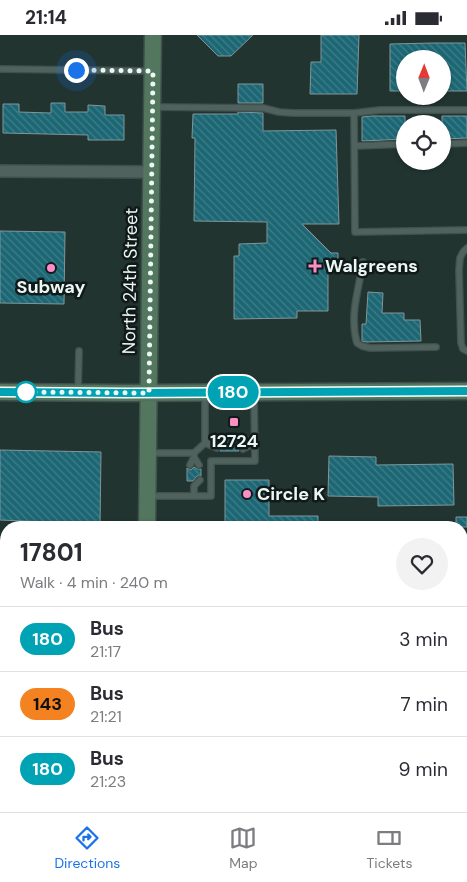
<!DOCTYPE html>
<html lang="en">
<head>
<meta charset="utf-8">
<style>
	body { margin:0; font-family:"DM Sans",sans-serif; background:#f2f2f3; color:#2b2b33; height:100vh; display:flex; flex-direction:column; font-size:19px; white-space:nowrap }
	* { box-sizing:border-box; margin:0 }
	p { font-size:16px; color:#7c7c81 }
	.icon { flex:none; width:28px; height:28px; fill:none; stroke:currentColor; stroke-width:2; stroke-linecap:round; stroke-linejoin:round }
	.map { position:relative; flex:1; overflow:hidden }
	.side { position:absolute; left:0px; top:486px; width:468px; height:291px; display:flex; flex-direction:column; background:#fff; border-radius:20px 20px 0 0; box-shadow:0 1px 4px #0004 }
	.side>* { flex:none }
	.badge { padding:0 10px; border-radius:16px; font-size:18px; line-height:32px }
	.needle { width:32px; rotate:1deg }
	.buttons { position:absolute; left:396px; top:15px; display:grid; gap:10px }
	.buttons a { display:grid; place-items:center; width:55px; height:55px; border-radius:50%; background:#fff; box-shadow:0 1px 4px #0004; font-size:25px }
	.you { position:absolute; width:25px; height:25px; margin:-12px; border:4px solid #fff; border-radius:50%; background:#1a73e8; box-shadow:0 0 0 8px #1a73e833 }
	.map>.badge { position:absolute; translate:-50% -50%; box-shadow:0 0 0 2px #fff }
	.round { display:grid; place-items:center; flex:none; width:52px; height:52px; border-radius:26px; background:#f2f2f3 }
	.head { display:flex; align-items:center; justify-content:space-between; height:85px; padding:0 20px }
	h1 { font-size:24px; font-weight:800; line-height:38px }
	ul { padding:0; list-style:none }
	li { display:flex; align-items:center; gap:15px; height:65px; padding:0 20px; border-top:1px solid #e1e1e2 }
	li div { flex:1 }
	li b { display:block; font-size:19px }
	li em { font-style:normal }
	li .badge { min-width:55px; font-weight:700; text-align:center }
	.status { display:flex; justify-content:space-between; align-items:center; height:35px; padding:0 25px; background:#fff; direction:ltr }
	.status svg { height:14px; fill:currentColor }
	.dock { display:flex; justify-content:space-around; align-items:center; height:70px; border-top:1px solid #e1e1e2; background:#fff; font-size:14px; color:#7c7c81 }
	.dock a { display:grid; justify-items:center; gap:2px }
	.dock .on { color:#1a73e8 }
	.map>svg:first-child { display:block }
</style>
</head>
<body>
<div class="status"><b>21:14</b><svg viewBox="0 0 49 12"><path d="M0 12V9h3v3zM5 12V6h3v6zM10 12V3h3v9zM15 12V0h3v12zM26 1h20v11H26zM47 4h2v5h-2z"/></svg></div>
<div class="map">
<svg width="467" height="777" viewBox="0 0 467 777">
	<defs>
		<pattern id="building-back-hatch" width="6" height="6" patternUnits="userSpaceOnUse" patternTransform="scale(1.25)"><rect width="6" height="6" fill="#1d6775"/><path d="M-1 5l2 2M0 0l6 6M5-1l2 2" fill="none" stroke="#3e7e89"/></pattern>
	</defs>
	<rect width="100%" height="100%" fill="#213430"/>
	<path fill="url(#building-back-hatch)" stroke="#80969a" d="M197 0H253L231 21H218Z
		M321 0H359L357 59H310L311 27H321Z
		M433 8H465L467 56H442V24H405V56H390V9Z
		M238 49H263V68H238Z
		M51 68H65V77H88V70L105 71V80H124V105H88V100L3 98V69H19V77L51 78Z
		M238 77 263 78V96L336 95 339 189H302L331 218H338V236H328V276H297V283L234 284V221H239V209L267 208V187L194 186 195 103H192L193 79H238Z
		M372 81H405V104L362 106V82Z
		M442 81H467V103L442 104Z
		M0 196 65 197 64 269 0 268Z
		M368 257 383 258 382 278H404V285H420L421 306 365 307 362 306V289H366Z
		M220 400H239V405L243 409 239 412V416H220L222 412 217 408 222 404Z
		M0 415 101 417 100 492H70V488L0 485Z
		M329 421 376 422V430L453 429 454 470 378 471V462L328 461Z
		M194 432 197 434H201V441H197L193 446H187V433L191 435Z
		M225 445H269V481H318V492H225Z
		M456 482H467V492H456Z"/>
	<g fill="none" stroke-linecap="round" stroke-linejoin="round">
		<defs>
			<path id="service" d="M0 34 150 36
				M155 72 263 73 279 77 293 78H354L380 75H467
				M354 78 355 197 467 195
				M442 109 467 108
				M355 111 405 109
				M467 213 463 217 460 223 459 235 461 308 463 314 467 316
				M363 227C359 254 349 280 357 308L362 311 370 313 436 312
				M78 355 79 316
				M217 403 205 408 217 413
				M243 403 254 408 243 414
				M149 418H194
				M190 430 194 422
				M199 430 194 422V418L205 408V360
				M149 461H211V426H255L254 359
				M194 461V451L200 445
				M461 680H467
				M0 681H6"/>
			<path id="minor" d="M0 136 151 137
				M461 575H467
				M0 576H6"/>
			<path id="secondary" d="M0 357 125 358 467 356
				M147 492 153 0
				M142 777V771"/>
		</defs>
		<use href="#service" stroke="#3f504d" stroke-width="8"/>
		<use href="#minor" stroke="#3f504d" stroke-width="14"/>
		<use href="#secondary" stroke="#3f504d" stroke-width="19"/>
		<use href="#service" stroke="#4f625e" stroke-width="5.5"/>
		<use href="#minor" stroke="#4f625e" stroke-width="11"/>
		<use href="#secondary" stroke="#53765e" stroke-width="16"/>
	</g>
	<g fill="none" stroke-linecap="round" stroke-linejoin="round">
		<defs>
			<path id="line" d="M0 357 126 358 467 356"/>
		</defs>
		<use href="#line" stroke="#fff" stroke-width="11"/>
		<use href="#line" stroke="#00a3b4" stroke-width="8"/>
		<path stroke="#ebf7f4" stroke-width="5" stroke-dasharray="0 9" d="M26 357 149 358 153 36 76 35"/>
	</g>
	<g fill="#fa8fc8" stroke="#111a18" stroke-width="2">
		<path d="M312.5 223.5h5v5h5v5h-5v5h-5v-5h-5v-5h5z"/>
		<circle cx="51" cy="233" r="5"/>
		<rect x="229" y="382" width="10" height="10" rx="2.5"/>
		<circle cx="247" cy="459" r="5"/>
	</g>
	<circle fill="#fff" stroke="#00a3b4" stroke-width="2.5" cx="26" cy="357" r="10"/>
	<g text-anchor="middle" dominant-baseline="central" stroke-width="5" stroke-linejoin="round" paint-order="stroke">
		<g font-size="18" font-weight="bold" fill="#ebf7f4" stroke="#111a18" text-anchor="start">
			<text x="325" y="231">Walgreens</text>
			<text x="51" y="252" text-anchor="middle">Subway</text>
			<text x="234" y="406" text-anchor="middle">12724</text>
			<text x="257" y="459">Circle K</text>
		</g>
		<g font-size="18" fill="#ebf7f4" stroke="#111a18">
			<text transform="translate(130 246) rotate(-89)">North 24th Street</text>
		</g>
	</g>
</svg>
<div class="buttons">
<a><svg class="needle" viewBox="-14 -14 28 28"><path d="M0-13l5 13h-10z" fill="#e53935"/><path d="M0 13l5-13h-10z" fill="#7c7c81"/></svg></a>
<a><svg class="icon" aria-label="locate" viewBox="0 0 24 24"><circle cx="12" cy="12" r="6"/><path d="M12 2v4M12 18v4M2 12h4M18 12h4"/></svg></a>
</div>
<div class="you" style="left:76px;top:35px"></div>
<b class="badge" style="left:233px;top:357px;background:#00a3b4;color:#fff">180</b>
<section class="side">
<div class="head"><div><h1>17801</h1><p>Walk · 4 min · 240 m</p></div><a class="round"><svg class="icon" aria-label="heart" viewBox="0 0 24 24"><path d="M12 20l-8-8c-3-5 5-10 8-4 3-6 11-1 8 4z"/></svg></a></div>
<ul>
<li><span class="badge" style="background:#00a3b4;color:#fff">180</span><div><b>Bus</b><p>21:17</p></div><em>3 min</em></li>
<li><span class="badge" style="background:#f58220;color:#111">143</span><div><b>Bus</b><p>21:21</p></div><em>7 min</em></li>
<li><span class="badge" style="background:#00a3b4;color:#fff">180</span><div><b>Bus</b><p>21:23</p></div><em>9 min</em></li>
</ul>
</section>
</div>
<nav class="dock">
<a class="on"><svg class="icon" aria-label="directions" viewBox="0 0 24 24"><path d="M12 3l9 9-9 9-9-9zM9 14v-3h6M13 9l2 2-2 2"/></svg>Directions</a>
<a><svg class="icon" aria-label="map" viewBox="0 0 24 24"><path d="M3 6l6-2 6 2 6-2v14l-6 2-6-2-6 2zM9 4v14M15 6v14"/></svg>Map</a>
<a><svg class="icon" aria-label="tickets" viewBox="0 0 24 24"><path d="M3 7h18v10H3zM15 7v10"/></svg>Tickets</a>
</nav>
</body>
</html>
